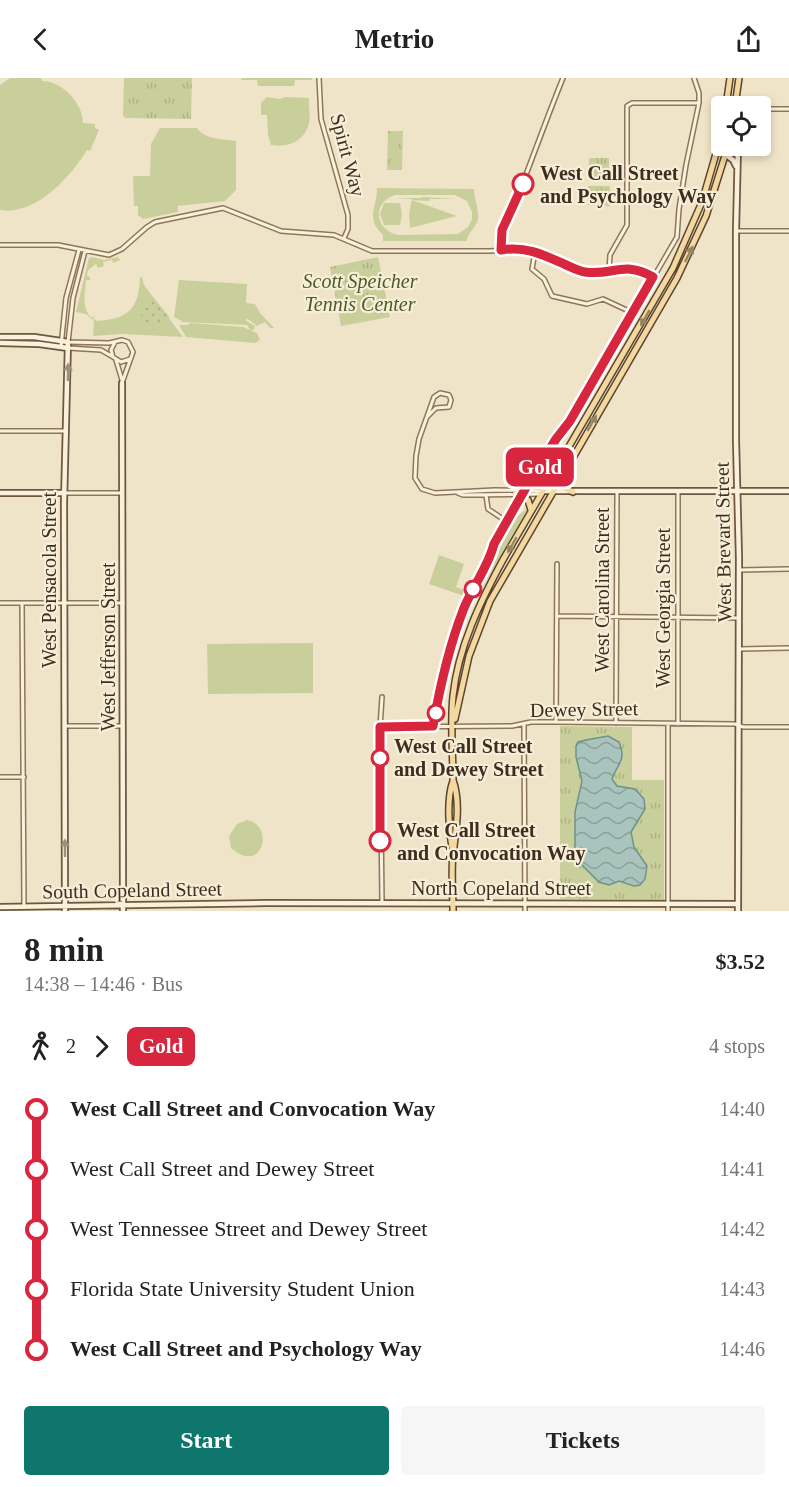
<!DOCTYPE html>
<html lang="en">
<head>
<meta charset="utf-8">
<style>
	body { margin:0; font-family:Georgia,serif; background:#f6f6f6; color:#222; height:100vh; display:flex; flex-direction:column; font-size:22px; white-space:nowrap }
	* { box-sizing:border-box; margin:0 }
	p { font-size:20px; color:#767676 }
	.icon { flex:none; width:33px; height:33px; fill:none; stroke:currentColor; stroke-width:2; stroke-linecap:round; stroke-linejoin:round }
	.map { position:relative; height:833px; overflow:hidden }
	.drawer { display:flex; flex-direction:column; background:#fff; flex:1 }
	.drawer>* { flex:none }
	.badge { padding:0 12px; border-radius:9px; font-size:21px; line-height:39px }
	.controls { position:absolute; left:711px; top:18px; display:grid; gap:12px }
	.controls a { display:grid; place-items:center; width:60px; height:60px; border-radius:6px; background:#fff; box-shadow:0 3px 9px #0003; font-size:30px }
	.map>.badge { position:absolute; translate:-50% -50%; box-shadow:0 0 0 3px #fff }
	.legs { display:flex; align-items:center; gap:9px; height:66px; padding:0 24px; font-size:20px }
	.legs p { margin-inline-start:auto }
	.overview { display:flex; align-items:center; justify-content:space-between; height:102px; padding:0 24px }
	h1 { font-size:33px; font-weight:800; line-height:45px }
	.action { display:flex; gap:12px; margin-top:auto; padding:12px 24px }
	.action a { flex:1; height:69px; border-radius:6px; background:#0f766e; color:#fff; font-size:24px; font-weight:800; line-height:69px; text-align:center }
	.action a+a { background:#f6f6f6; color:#222 }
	ul { padding:0 24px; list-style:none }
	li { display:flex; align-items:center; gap:21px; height:60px; font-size:22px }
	li i { display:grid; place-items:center; width:9px; height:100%; margin:0 8px; background:currentColor }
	li i::after { content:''; width:15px; height:15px; margin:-8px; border:4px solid; border-radius:50%; background:#fff }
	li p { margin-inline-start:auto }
	li:first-child i { background:linear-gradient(#0000 50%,currentColor 0) }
	li:last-child i { background:linear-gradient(currentColor 50%,#0000 0) }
	header { display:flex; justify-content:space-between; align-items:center; height:78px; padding:0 24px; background:#fff; font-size:27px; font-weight:800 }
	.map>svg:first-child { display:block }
</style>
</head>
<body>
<header><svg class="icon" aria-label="back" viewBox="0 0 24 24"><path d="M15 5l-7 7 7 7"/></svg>Metrio<svg class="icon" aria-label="share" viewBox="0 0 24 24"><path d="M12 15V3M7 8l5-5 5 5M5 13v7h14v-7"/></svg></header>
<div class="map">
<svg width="789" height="833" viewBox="0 0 789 833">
	<defs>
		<pattern id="park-tufts" width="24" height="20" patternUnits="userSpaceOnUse" patternTransform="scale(1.5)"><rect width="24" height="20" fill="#c9cf9b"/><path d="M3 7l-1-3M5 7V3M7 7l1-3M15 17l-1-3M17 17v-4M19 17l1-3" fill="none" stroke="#aeb285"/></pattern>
		<pattern id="garden-dots" width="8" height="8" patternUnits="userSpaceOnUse" patternTransform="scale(1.5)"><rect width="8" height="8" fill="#c9cf9b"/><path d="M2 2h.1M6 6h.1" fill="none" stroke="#aeb285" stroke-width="1.8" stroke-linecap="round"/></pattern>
		<pattern id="water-waves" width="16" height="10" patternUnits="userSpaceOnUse" patternTransform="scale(1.5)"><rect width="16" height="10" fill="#a9c4bc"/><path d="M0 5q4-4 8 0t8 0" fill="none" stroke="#8ba098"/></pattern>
	</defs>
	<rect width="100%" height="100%" fill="#f0e4c8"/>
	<path fill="#c9cf9b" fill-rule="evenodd" d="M10 0H41L42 3C62 3 83 25 83 45L95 46V50L99 52 90 73 87 72C70 100 35 138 0 132V7Z
		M242 0H312V2H295L294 8H258L257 2H241Z
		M267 19 279 21 285 19 309 20C308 28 311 37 309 45 305 63 288 70 271 67L268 57 267 37H261V25Z
		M160 50H197C205 62 224 61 236 63V112L225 123 178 128V134L143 141 138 137V128H134L133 98H150L151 66Z
		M377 110 474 111C474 121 479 130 478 141 476 150 467 155 467 163H383V157C365 140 377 130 377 110ZM395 117H455L467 123 472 134V141L468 149 458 156 399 157C375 153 371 125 395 117Z
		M422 119 457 121H430L429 123 412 122 457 138 410 150 409 136 412 121 395 120H421Z
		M384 125H400L402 136 400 147H384L380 136Z
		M92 179 104 182 118 179 120 182 113 185 112 182 103 184 104 188 98 190 96 186 88 192 87 198 90 199V202H86C85 215 81 231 92 240L95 237 93 242 86 236 76 234 89 180Z
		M140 199H142L144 207 183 259 122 256 93 258 94 241 97 243C129 241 139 230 140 199Z
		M179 202 247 206 246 225 255 226 260 235 274 250H270L265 244 257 248 248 241 245 242 255 248 254 252H250L247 247 183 244 174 239Z
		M191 245 243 249 257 255 260 262 255 265 186 259 179 247H187Z
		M528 430 483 509 479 507 493 483 498 466 511 440 514 441Z
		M439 477 464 486 456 509 466 513 464 518 429 506Z
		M313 565V615L208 616 207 566Z
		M247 742C275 747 263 798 231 770L229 758 237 746Z"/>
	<path fill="url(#park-tufts)" d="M124 0H192L191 41 125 40 123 37Z
		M388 53H403L402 92H387Z
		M589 80H609V99H589Z
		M588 108H610V128L588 127Z
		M378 179 390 239 341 248 330 189Z
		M560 648 632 649V702H664V822L560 821Z"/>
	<path fill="url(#garden-dots)" d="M154 220 170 240 163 246 144 248 140 243 143 231Z"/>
	<path fill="url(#water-waves)" stroke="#6f938a" stroke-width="1.5" d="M608 658 619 664C627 684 617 685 612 701L617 708 635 711 644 721 645 731 631 754 634 769 647 788 645 801 640 807 634 808 619 803 609 807 599 804 580 785 575 771V734L582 703 576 679V668L578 664 586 662Z"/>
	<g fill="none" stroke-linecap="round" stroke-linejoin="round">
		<defs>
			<path id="street" d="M319 0 321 41 348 137V151L344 160
				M760 31H789
				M736 153H789
				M0 167H58L109 177 122 171 147 149 155 144 223 130 281 153 334 157 372 173H490L524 171 535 173 582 193 595 194 631 190 653 199
				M501 172C500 149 513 131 521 110 535 73 548 37 563 0
				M85 173 73 220 68 264 109 265 122 262 128 264 133 274 122 305
				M535 174 532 191 544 201 552 218 587 226 603 221 633 235
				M609 192 610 177 627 147V28L632 25H699
				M115 264 111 272 113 279 121 284 130 281
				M61 268 66 220 79 172
				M68 270 101 272 113 279
				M116 282 122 302
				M428 338 436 330 449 329 451 322 449 317 440 315 434 319 419 361 416 378 415 400 422 411 435 415 495 412 543 413
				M0 353H66
				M528 406 556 361 570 343 677 159 679 131 686 87 699 25V15L694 0
				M64 415H122
				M458 415 463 417 540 416
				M486 417 488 431 506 443
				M739 492 789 491
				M0 525H123
				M22 525 24 829
				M557 538 739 540
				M739 571 789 570
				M556 644 557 486
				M616 645 617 414
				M524 646 525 833
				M668 646V833
				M678 646V414
				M65 648H123
				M433 648 446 585 459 543 472 514 490 482 494 467 518 424
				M380 649 512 648 531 644H556L735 646 743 649H789
				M0 699H24
				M382 824 380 649 382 619"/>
			<path id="secondary" d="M718 71 733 82 736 88
				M0 259H34L68 264 64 425 65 833
				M0 265 39 266 68 270
				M122 305 123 833
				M544 413H789
				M0 415H64
				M0 829 265 825 738 826
				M738 833 739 480 736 362V153L738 68"/>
			<path id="primary" d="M726 28 730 0
				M735 28 739 0
				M561 401 564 410 573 414
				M527 411 539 407 550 398
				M515 416 528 422 531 432
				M455 641 469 578 490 523 677 200 706 138 728 68
				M453 703C446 722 449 755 453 774
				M453 833C453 814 451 795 453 776 456 752 461 725 453 702 453 674 450 645 453 618 458 569 481 522 504 480L673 190 702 124 722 55"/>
		</defs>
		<use href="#street" stroke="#8d765c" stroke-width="6"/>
		<use href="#secondary" stroke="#6f573f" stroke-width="8"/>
		<use href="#primary" stroke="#5b4430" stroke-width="8"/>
		<use href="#street" stroke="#faf1dc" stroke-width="3"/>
		<use href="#secondary" stroke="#faf1dc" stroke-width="4.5"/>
		<use href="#primary" stroke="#f3d9a0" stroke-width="5"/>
	</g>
	<defs><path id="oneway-solid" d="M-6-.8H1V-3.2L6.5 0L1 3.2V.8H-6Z" transform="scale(1.5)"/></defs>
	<g fill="#988460">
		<use href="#oneway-solid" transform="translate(689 176) rotate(-64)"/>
		<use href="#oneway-solid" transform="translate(645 240) rotate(120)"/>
		<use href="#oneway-solid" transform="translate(592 345) rotate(-60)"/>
		<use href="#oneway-solid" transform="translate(512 467) rotate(120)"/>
	</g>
	<g fill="#9c907e">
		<use href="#oneway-solid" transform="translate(68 294) rotate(-89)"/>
		<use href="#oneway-solid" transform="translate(65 770) rotate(-90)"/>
	</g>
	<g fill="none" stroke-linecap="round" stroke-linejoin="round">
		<defs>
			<path id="line-1" d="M380 763V649L433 648C440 608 449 568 464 530 473 508 488 489 494 466L528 406 556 361 570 343 653 199C624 182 613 198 585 194 578 193 571 189 564 186 542 176 525 168 501 172L502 152 523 106"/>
		</defs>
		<use href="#line-1" stroke="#fff" stroke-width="14"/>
		<use href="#line-1" stroke="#d7263d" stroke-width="9"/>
	</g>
	<g fill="#fff" stroke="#d7263d" stroke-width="3">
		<circle cx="523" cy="106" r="10"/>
		<circle cx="473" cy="511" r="8"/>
		<circle cx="436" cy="635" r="8"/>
		<circle cx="380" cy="680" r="8"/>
		<circle cx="380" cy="763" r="10"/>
	</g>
	<g text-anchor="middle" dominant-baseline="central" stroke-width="4.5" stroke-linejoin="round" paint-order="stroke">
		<g font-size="20" fill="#3d2e20" stroke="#f7eed8">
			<text transform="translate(348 77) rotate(75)">Spirit Way</text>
			<text transform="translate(723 464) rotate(-91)">West Brevard Street</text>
			<text transform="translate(49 502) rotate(-90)">West Pensacola Street</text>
			<text transform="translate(602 512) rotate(-90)">West Carolina Street</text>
			<text transform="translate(663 530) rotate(-90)">West Georgia Street</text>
			<text transform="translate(108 569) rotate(-90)">West Jefferson Street</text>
			<text transform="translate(584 631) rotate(-1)">Dewey Street</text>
			<text x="501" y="810">North Copeland Street</text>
			<text transform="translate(132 812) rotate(-1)">South Copeland Street</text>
		</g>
		<g font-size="20" font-weight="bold" fill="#3d2e20" stroke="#f7eed8" text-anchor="start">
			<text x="540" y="95">West Call Street<tspan x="540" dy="23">and Psychology Way</tspan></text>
			<text x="394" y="668">West Call Street<tspan x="394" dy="23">and Dewey Street</tspan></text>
			<text x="397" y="752">West Call Street<tspan x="397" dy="23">and Convocation Way</tspan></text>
		</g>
		<g font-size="20" font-style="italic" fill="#4d5a26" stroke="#f7eed8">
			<text x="360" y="203">Scott Speicher<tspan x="360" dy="23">Tennis Center</tspan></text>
		</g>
	</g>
</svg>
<div class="controls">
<a><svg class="icon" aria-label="locate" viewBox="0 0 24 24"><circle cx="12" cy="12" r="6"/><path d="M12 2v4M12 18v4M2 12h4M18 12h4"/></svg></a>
</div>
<b class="badge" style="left:540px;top:389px;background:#d7263d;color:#fff">Gold</b>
</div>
<section class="drawer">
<div class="overview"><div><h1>8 min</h1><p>14:38 – 14:46 · Bus</p></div><b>$3.52</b></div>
<div class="legs"><svg class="icon" aria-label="walk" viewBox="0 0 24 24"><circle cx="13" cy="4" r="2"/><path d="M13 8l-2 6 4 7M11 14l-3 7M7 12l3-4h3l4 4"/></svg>2<svg class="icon" aria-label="forward" viewBox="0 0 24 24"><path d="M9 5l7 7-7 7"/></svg><b class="badge" style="background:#d7263d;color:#fff">Gold</b><p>4 stops</p></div>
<ul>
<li><i style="color:#d7263d"></i><b>West Call Street and Convocation Way</b><p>14:40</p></li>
<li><i style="color:#d7263d"></i><span>West Call Street and Dewey Street</span><p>14:41</p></li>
<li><i style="color:#d7263d"></i><span>West Tennessee Street and Dewey Street</span><p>14:42</p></li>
<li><i style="color:#d7263d"></i><span>Florida State University Student Union</span><p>14:43</p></li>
<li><i style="color:#d7263d"></i><b>West Call Street and Psychology Way</b><p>14:46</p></li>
</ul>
<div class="action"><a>Start</a><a>Tickets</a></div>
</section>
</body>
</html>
